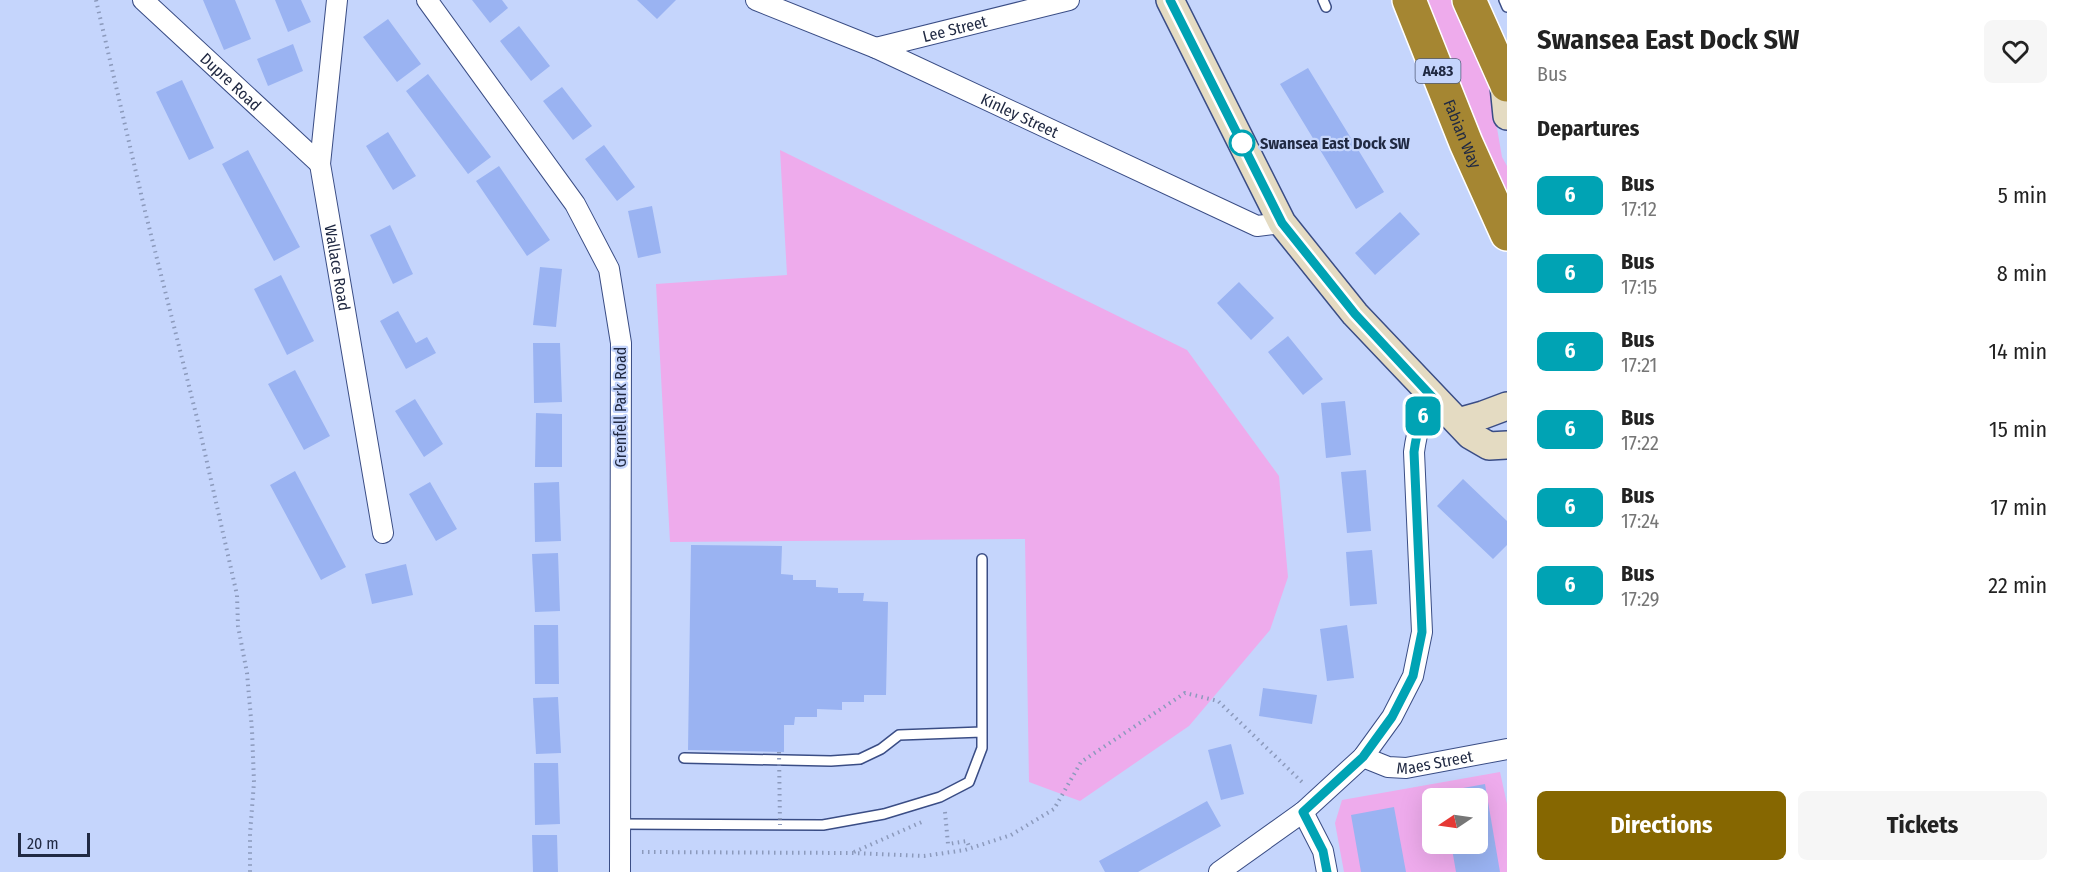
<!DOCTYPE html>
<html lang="en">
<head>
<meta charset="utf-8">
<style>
	body { margin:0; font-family:"Fira Sans Condensed",sans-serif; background:#f6f6f6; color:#222; height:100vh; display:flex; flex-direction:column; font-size:22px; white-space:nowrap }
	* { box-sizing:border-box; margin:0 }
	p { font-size:20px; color:#767676 }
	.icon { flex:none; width:33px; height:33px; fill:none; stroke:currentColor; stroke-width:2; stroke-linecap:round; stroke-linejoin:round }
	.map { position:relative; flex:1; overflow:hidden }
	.drawer { display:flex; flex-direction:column; background:#fff; width:570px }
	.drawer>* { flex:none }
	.badge { padding:0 12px; border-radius:9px; font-size:21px; line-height:39px }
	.needle { width:39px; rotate:257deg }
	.tools { position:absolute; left:1422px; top:788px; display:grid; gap:12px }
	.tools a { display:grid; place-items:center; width:66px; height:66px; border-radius:9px; background:#fff; box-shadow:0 6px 24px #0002; font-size:30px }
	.scale { position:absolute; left:18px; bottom:15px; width:72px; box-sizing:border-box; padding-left:6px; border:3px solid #212a43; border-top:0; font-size:16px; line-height:21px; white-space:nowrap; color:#212a43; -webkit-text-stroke:4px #c5d5fc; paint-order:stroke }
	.map>.badge { position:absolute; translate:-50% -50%; box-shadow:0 0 0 3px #fff }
	h2 { padding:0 30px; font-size:22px; line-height:54px }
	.round { display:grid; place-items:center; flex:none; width:63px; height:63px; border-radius:9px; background:#f6f6f6 }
	.overview { display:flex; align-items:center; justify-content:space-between; height:102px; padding:0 30px }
	h1 { font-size:28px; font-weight:700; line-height:45px }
	.primary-button { display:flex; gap:12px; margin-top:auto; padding:12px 30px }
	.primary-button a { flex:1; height:69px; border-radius:9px; background:#866701; color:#fff; font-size:24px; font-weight:700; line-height:69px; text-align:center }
	.primary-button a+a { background:#f6f6f6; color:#222 }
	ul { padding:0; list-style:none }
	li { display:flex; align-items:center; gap:18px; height:78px; padding:0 30px }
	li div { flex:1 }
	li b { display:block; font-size:22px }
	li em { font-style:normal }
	li .badge { min-width:66px; font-weight:700; text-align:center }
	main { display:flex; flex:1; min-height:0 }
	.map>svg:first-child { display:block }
</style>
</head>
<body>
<main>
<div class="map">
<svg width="1507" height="872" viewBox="0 0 1507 872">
	<rect width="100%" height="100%" fill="#c5d5fc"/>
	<path fill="#eeabec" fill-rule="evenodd" d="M1421 0H1455L1489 82 1502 157 1507 166V203Z
		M780 150 1187 350 1279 476 1288 577 1270 630 1189 726 1080 801 1029 782 1025 539 670 542 656 284 787 275Z
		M1500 772 1507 804V872H1344L1335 823 1342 800ZM1432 798H1478V843H1432Z"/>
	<path fill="#9ab3f2" d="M203 0H235L251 39 224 50Z
		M275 0H301L311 22 288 32Z
		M472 0H502L508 8 490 23Z
		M637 0H676L657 19Z
		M388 19 421 64 397 82 363 37Z
		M519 26 550 66 531 81 500 41Z
		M293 44 303 71 268 86 257 59Z
		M1308 68 1384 192 1356 209 1280 84Z
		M428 74 491 157 468 174 406 91Z
		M182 80 214 148 189 160 156 92Z
		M562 87 592 126 573 140 543 101Z
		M388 132 416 176 393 190 366 146Z
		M604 145 635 187 617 201 585 159Z
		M248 150 300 247 274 261 222 164Z
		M499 166 550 240 527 256 476 181Z
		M652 206 661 253 638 258 628 211Z
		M1400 212 1420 234 1375 275 1355 253Z
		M390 225 413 274 393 284 370 235Z
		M540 267 562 269 556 327 533 325Z
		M281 275 314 341 287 355 254 289Z
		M1239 282 1274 318 1251 340 1217 303Z
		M398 311 416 343 427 337 436 353 406 369 380 321Z
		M1288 336 1323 379 1303 395 1268 352Z
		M533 343H560L562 402 534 403Z
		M295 370 330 436 304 450 268 384Z
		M415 399 443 444 424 457 395 411Z
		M1345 401 1351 455 1326 458 1321 403Z
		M536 413 562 414V467H535Z
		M1366 470 1371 531 1347 533 1341 472Z
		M295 471 346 567 321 580 270 485Z
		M1463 479 1507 521V545L1493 559 1437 506Z
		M430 482 457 529 436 541 409 494Z
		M559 482 561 541 535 542 534 483Z
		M691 545 782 546 781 574 793 575V580H816V587L838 588V593H864L863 601 888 602 886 695H864V702H842V710L817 709V717H795L794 725H784V752L688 750Z
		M1372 550 1377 604 1350 606 1346 552Z
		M558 553 560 611 535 612 532 554Z
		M406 564 413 595 372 604 365 574Z
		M534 625H558L559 684H535Z
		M1347 625 1354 678 1327 681 1320 629Z
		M1263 688 1317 695 1312 724 1259 716Z
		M558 697 561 753 536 754 533 698Z
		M1231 744 1244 794 1221 800 1208 750Z
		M534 763H558L560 824 535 825Z
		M1485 784 1500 872H1456L1451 843H1478V798H1442L1441 792Z
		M1207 801 1221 826 1138 872H1105L1099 861Z
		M1394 807 1406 872H1361L1351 815Z
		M532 835H557L558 872H533Z"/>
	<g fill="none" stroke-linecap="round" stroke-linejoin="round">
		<defs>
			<path id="lane" d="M1323 0 1326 7
				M1504 0 1507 7
				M684 758 831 761 860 759 881 749 899 735 982 732
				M619 824 823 825 884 814 940 797 969 782 982 748V559"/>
			<g id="street">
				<path id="s1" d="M143 0 320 164"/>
				<path id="s2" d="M337 0 320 164 383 533"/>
				<path d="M427 0 575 204 609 269 621 343 620 872"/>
				<path id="s3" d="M756 0 876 48 1257 226 1282 223"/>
				<path id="s4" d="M876 48 1069 0"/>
				<path id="s5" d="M1363 757 1388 767 1406 768 1507 749"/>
				<path d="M1303 812 1323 851 1327 872"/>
				<path d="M1219 872 1303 812 1363 757 1392 717 1413 676 1422 632 1414 452C1417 430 1421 416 1435 400"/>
			</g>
			<path id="secondary" d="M1170 0 1282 223 1355 314 1470 435 1489 446 1507 445
				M1503 76 1507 116
				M1458 422 1483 415 1507 406"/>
			<g id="highway">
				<path id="s6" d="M1409 0 1466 143 1507 234"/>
				<path d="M1469 0 1507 85"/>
			</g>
		</defs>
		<use href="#lane" stroke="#3a4d85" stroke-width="12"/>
		<use href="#street" stroke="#3a4d85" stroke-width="22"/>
		<use href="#secondary" stroke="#3a4d85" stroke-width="30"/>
		<use href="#highway" stroke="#fff" stroke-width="36"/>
		<path stroke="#8c9abc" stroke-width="4" stroke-dasharray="1.5 4.5" stroke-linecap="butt" d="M96 0 145 211 197 418 237 595 238 626 247 673 252 730 254 782 250 834V872
			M945 812 948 844 967 841 970 849
			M642 852 851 853 924 856 965 850 1011 835 1054 809 1081 762 1185 693 1218 701 1303 783
			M854 852 924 821"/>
		<use href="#lane" stroke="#fff" stroke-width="9"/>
		<use href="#street" stroke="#fff" stroke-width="20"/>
		<use href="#secondary" stroke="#e4dbc2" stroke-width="27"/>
		<use href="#highway" stroke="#a58632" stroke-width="33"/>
		<path stroke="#8c9abc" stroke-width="4" stroke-dasharray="1.5 4.5" stroke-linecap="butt" d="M779 752 780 825"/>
	</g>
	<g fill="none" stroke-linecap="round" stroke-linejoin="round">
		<defs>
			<path id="line" d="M1170 0 1282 223 1355 314 1435 400C1421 416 1417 430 1414 452L1422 632 1413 676 1392 717 1363 757 1303 812 1323 851 1327 872"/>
		</defs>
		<use href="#line" stroke="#fff" stroke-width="14"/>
		<use href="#line" stroke="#00a3b4" stroke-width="9"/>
	</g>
	<circle fill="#fff" stroke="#00a3b4" stroke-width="3" cx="1242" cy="143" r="12"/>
	<g text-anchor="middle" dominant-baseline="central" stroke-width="4.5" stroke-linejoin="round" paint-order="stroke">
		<rect fill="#c5d5fc" stroke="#525d7a" stroke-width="1.5" x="1415.5" y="59" width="45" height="24" rx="4.5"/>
		<g font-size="15" font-weight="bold" fill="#212a43">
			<text x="1438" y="71">A483</text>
		</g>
		<g font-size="16" fill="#212a43" stroke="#c5d5fc">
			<text stroke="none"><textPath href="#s4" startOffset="81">Lee Street</textPath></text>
			<text stroke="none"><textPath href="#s1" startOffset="120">Dupre Road</textPath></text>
			<text stroke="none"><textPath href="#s3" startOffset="288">Kinley Street</textPath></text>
			<text stroke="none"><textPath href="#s6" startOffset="144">Fabian Way</textPath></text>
			<text stroke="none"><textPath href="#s2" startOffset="270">Wallace Road</textPath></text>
			<text transform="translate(620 407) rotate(-90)">Grenfell Park Road</text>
			<text stroke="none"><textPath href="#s5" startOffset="74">Maes Street</textPath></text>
		</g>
		<g font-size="16" font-weight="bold" fill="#212a43" stroke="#c5d5fc" text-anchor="start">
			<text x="1260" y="143">Swansea East Dock SW</text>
		</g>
	</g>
</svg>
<div class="tools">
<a><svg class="needle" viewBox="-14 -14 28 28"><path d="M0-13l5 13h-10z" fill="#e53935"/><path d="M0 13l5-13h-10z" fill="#767676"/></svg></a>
</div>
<div class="scale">20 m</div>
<b class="badge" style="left:1423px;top:416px;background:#00a3b4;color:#fff">6</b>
</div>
<section class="drawer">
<div class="overview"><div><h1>Swansea East Dock SW</h1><p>Bus</p></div><a class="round"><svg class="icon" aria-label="heart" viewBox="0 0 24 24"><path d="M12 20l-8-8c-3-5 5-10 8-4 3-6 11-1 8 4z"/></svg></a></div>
<h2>Departures</h2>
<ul>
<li><span class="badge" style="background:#00a3b4;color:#fff">6</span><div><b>Bus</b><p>17:12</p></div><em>5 min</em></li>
<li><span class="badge" style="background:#00a3b4;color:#fff">6</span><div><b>Bus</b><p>17:15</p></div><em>8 min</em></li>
<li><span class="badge" style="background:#00a3b4;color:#fff">6</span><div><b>Bus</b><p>17:21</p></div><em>14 min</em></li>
<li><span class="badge" style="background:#00a3b4;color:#fff">6</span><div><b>Bus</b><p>17:22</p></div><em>15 min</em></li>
<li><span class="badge" style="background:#00a3b4;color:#fff">6</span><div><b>Bus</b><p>17:24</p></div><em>17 min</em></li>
<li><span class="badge" style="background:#00a3b4;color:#fff">6</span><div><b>Bus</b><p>17:29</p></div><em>22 min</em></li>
</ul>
<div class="primary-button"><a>Directions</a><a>Tickets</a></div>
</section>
</main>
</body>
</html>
